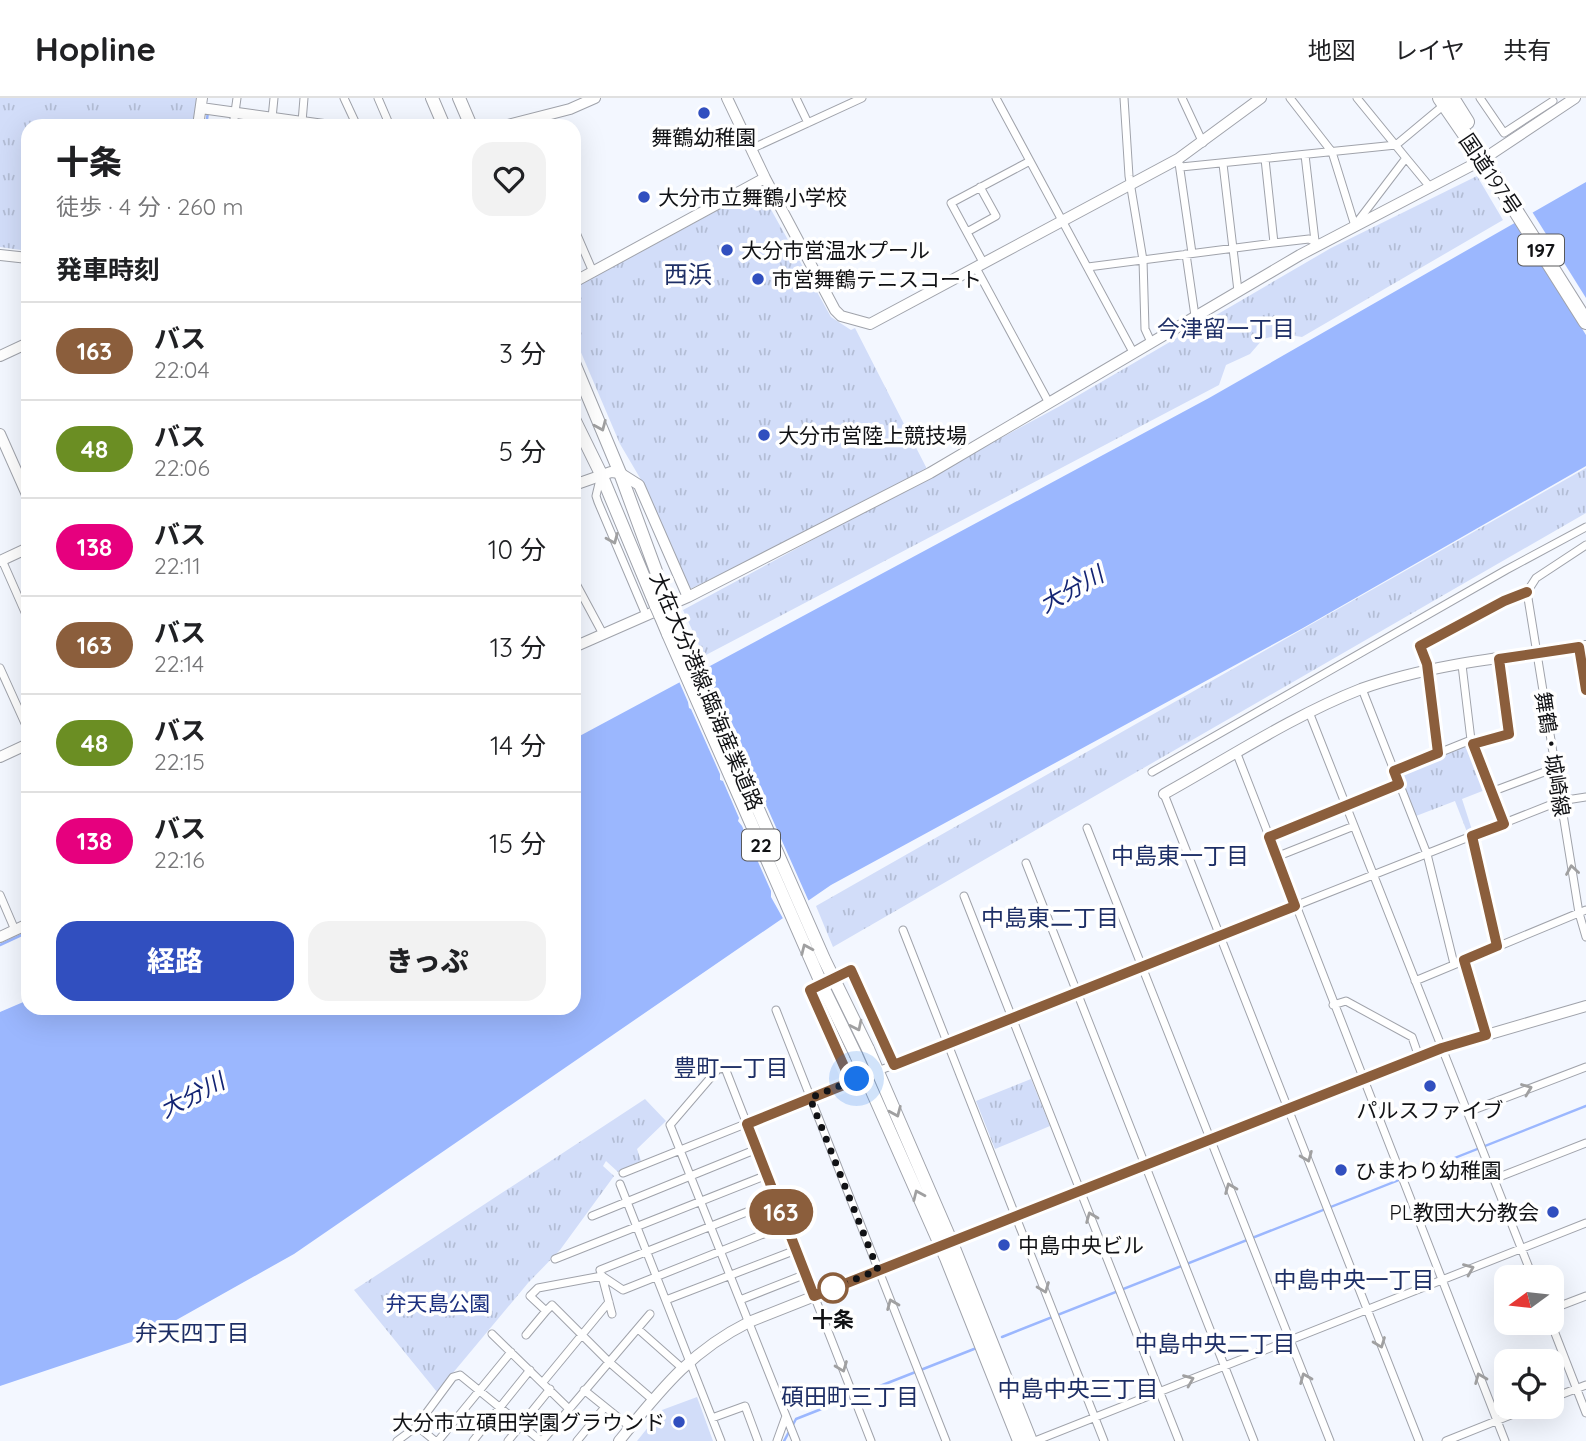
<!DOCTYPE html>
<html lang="ja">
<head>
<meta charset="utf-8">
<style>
	body { margin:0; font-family:Quicksand,"Noto Sans JP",sans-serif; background:#f2f2f2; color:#202124; height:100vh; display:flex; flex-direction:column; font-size:26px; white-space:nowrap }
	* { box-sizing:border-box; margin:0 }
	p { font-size:23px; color:#757577 }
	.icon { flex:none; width:38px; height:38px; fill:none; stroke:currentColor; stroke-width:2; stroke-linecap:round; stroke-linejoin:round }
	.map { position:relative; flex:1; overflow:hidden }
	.details { position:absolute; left:21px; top:21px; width:560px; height:896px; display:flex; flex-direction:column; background:#fff; border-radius:21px; box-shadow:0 7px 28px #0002 }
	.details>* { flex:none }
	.badge { padding:0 14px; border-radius:23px; font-size:24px; line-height:46px }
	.needle { width:46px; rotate:255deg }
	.fabs { position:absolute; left:1494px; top:1167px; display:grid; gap:14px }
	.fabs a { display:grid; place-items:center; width:70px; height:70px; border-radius:14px; background:#fff; box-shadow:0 7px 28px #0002; font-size:35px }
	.you { position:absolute; width:35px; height:35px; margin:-18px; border:5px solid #fff; border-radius:50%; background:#1a73e8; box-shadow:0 0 0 10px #1a73e833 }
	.map>.badge { position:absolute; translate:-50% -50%; box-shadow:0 0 0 4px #fff }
	h2 { padding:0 35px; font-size:26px; line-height:63px }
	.round { display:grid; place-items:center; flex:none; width:74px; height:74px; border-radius:21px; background:#f2f2f2 }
	.headline { display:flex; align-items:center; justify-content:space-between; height:119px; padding:0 35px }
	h1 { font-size:33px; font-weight:800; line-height:52px }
	.button { display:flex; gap:14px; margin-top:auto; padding:14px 35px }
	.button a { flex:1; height:80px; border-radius:21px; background:#314fbf; color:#fff; font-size:28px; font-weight:800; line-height:80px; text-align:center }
	.button a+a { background:#f2f2f2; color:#202124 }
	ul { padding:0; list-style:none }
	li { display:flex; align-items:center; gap:21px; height:98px; padding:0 35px; border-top:2px solid #e0e0e0 }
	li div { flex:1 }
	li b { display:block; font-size:26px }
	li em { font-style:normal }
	li .badge { min-width:77px; font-weight:700; text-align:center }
	header { display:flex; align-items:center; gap:42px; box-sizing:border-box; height:98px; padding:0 35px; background:#fff; border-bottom:2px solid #e0e0e0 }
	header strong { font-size:33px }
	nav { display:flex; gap:38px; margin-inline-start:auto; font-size:24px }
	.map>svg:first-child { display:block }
</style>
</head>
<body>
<header>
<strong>Hopline</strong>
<nav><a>地図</a><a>レイヤ</a><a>共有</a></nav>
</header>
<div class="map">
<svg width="1586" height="1343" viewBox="0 0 1586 1343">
	<defs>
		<pattern id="park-tufts" width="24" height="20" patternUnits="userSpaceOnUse" patternTransform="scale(1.75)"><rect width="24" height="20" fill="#d2ddf9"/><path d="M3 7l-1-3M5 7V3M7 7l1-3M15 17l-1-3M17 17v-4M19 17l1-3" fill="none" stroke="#b3bdd5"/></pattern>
	</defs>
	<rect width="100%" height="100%" fill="#f3f7ff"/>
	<path fill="#d2ddf9" d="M697 1299 713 1343H637L662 1312Z"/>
	<path fill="url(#park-tufts)" d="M0 0H198L194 28H28V153L0 149Z
		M1477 78 1503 122 1302 239 1283 236 1263 241 1250 256 1226 267 1219 287 704 558 683 512 1060 308 1331 150Z
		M759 90 831 219 851 232 855 230 927 371 802 438 690 491 640 380 620 346 574 238V190Z
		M1586 370V415L833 849 816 808Z
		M1466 648 1470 649 1485 692 1462 701 1472 732 1467 734 1455 703 1416 718 1400 676 1402 673Z
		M1031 981 1050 1028 995 1051 976 1003Z
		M645 1001 666 1023 637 1051 641 1063 618 1074 606 1063 603 1068 614 1078 560 1152 528 1185 437 1294 354 1192Z"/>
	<path fill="#9bb7fe" d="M1586 84V368L1303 530 831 787 294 1156 146 1239 0 1288V914L28 902V910H574V641L1209 300Z"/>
	<path fill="#f3f7ff" d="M1531 112 1586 200V237L1514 122Z
		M704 567 810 806 785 824 771 799V793L742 728 738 723 739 720 723 683 720 682V676L691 611 689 610 688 604 678 581Z"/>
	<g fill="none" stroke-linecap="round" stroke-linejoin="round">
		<path stroke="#9bb7fe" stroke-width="2.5" d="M206 28 208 14
			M0 847 28 834
			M1002 1239 1586 1008
			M784 1343 796 1321 974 1251"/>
		<defs>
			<path id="street" d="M274 0 272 20 275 28
				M344 0 357 28
				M378 0 390 28
				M796 0 808 25
				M996 0 1133 254
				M1124 0 1129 78 1143 162 1145 231 1151 244
				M1182 0 1203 45
				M1290 0 1332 54 1355 128
				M1480 0 1504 35 1553 3
				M302 24 304 0
				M233 28 237 0
				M751 51 862 0
				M1305 57 1315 143
				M1406 60 1430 89
				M1265 61 1274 145
				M1179 65 1192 155
				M1223 66 1238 193
				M1181 69 1396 47 1444 7
				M1355 127 1406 60 1357 0
				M574 130 593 174
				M967 134 996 118 980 89
				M1186 156 1195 218
				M984 166 951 105 1030 63
				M1088 169 1274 145 1309 141 1320 146
				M976 170 1049 305
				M601 377 596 398 598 404 646 517
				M1586 447 1536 480 1527 494 1579 815 1586 839
				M2 462 28 521
				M574 482 603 536
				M1579 549 1586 593
				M1462 567 1471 642 1504 726
				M0 570 28 632
				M1362 591 1427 756 1454 866
				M1309 614 1533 1180
				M1473 646 1509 636 1499 561
				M1439 655 1427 566 1420 548 1504 503 1527 494
				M1237 656 1505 1343
				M1394 673 1471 642
				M1152 674 1506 472 1586 429
				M1491 694 1555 670
				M1164 696 1419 1343
				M1087 730 1330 1343
				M1472 738 1497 848
				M1268 739 1400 686
				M1276 759 1354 728
				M1026 765 1254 1343
				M0 797 15 832
				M964 798 1179 1343
				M903 832 1104 1343
				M1464 862 1486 937
				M1415 883 1586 812
				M1333 907 1346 903 1412 939 1419 959
				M776 912 946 1343
				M878 973 1560 703 1586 699
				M851 984 810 893 851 872 894 967
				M1468 1014 1586 969
				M623 1075 865 978
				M1494 1081 1586 1045
				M620 1086 721 1343
				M592 1118 757 1051
				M555 1161 767 1077
				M666 1202 796 1152
				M740 1202 806 1176
				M1552 1211 1586 1198
				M612 1216 602 1178 623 1192 786 1127
				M1551 1225 1586 1315
				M638 1231 682 1270
				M492 1236 569 1311
				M526 1237 546 1213
				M543 1284 609 1204
				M584 1292 630 1329
				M1552 1300 1586 1287
				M653 1302 609 1264 552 1207 546 1213 530 1198 538 1190 602 1178 600 1172 777 1102
				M712 1320 745 1308 758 1343
				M417 1328 435 1343
				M397 1343 416 1329 453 1279 460 1277 541 1343
				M438 1343 511 1254
				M473 1343 530 1272
				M508 1343 550 1291
				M542 1343 650 1216
				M577 1343 605 1309
				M777 1343 786 1318
				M796 1343 670 1027 718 971 725 970 871 1343
				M1035 1343 1586 1125
				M1446 1343 1531 1309"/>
			<path id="secondary" d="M727 0 765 80 835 212 841 218 870 226 1178 61 1261 0
				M201 10 331 28
				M198 28 202 0
				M504 28 570 11 595 0
				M0 157 28 160
				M574 184 765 80
				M0 258 28 245
				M0 336 28 399
				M574 387 611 374 620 375 639 387 688 499
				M0 463 28 450
				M574 549 688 499 930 375 1300 157 1482 62 1575 0
				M0 659 28 646
				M1164 696C1229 660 1292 618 1361 591 1430 566 1513 558 1586 548
				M0 839 28 826
				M619 1343C660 1293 689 1254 749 1224L1442 950 1586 908"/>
			<path id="primary" d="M432 0 444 28
				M459 0 471 28
				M574 265 620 375 667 503
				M574 321 601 376 656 508
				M671 512 679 531
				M660 517 668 536
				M868 951 952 1145 1031 1343
				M856 957 946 1160 1019 1343"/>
			<path id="highway" d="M1440 0 1495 80 1586 224
				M1452 0 1467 24"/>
		</defs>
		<use href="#street" stroke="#a0a3ab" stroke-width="9"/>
		<use href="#secondary" stroke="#a0a3ab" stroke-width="12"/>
		<use href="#primary" stroke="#a0a3ab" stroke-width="14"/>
		<use href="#highway" stroke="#a0a3ab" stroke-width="16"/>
		<use href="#street" stroke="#fff" stroke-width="7"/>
		<use href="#secondary" stroke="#fff" stroke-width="10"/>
		<use href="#primary" stroke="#fff" stroke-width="12"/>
		<use href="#highway" stroke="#fff" stroke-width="14"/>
		<defs>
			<path id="primary-bridge" d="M667 503 671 512
				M656 508 660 517
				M679 531 824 861 868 951
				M668 536 822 887 856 957"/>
		</defs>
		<use href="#primary-bridge" stroke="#a0a3ab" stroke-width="14" stroke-linecap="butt"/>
		<use href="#primary-bridge" stroke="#fff" stroke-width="12"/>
	</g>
	<defs><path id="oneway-chevron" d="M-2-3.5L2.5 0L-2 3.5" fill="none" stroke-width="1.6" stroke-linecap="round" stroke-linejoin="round" transform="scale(1.75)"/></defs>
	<g stroke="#a0a0a1">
		<use href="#oneway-chevron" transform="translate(601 328) rotate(67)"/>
		<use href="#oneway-chevron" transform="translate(613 441) rotate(67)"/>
		<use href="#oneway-chevron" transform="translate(1572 772) rotate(-99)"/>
		<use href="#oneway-chevron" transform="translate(806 851) rotate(-114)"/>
		<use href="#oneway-chevron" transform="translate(857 928) rotate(64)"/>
		<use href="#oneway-chevron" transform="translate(1527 991) rotate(-21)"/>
		<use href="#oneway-chevron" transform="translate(896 1014) rotate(67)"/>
		<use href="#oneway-chevron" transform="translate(1307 1059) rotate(68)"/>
		<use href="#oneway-chevron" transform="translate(1230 1090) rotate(-112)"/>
		<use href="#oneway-chevron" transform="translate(918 1097) rotate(-114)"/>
		<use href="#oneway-chevron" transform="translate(1091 1119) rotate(-112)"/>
		<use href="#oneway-chevron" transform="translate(1469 1171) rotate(-22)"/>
		<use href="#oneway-chevron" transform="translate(1044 1190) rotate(69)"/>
		<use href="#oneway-chevron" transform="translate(892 1206) rotate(-112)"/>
		<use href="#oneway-chevron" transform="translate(1380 1245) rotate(69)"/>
		<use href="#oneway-chevron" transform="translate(842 1269) rotate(69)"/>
		<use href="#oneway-chevron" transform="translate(1305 1280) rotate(-112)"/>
		<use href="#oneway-chevron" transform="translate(1480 1280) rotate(-112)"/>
		<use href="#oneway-chevron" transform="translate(1189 1282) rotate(-22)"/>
	</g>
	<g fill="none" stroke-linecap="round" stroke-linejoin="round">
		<defs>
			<path id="line" d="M1527 494 1504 503 1420 548 1427 566 1438 655 1394 673 1399 686 1269 739 1295 808 894 967 851 872 810 892 851 984 747 1026 814 1198 1442 950 1486 937 1464 862 1497 848 1472 738 1504 726 1473 646 1509 636 1499 561 1579 549 1586 592"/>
		</defs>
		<use href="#line" stroke="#fff" stroke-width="16"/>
		<use href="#line" stroke="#8b5e3c" stroke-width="10"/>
		<path stroke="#111215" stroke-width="7" stroke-dasharray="0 12.6" d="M833 1190 878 1172 810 1000 857 981"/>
	</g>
	<g fill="#314fbf" stroke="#fff" stroke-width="2.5">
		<circle cx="704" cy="15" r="7"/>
		<circle cx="644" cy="99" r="7"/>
		<circle cx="727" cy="152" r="7"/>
		<circle cx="758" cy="181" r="7"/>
		<circle cx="764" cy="337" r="7"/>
		<circle cx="1430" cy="988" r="7"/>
		<circle cx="1341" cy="1072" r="7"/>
		<circle cx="1553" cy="1114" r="7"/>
		<circle cx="1004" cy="1147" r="7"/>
		<circle cx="679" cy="1324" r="7"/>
	</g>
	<circle fill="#fff" stroke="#8b5e3c" stroke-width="3.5" cx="833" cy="1190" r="14"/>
	<g text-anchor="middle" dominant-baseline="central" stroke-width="7" stroke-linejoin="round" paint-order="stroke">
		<g fill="#fff" stroke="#58595b" stroke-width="2">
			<rect x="1518" y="136.5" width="46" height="31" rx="5"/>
			<rect x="742" y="731.5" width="38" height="31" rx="5"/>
		</g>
		<g font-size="19" font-weight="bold" fill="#111215">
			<text x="1541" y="152">197</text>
			<text x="761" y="747">22</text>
		</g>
		<g font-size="21" fill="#111215" stroke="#fff" text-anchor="start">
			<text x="704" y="39" text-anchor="middle">舞鶴幼稚園</text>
			<text x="658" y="99">大分市立舞鶴小学校</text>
			<text x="741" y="152">大分市営温水プール</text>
			<text x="772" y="181">市営舞鶴テニスコート</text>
			<text x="778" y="337">大分市営陸上競技場</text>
			<text x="1430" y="1012" text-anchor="middle">パルスファイブ</text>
			<text x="1355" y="1072">ひまわり幼稚園</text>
			<text x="1539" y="1114" text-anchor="end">PL教団大分教会</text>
			<text x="1018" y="1147">中島中央ビル</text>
			<text x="665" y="1324" text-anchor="end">大分市立碩田学園グラウンド</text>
		</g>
		<g font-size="21" fill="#111215" stroke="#fff">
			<text transform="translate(1491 76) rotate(56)">国道197号</text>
			<text transform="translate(707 593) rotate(67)">大在大分港線;臨海産業道路</text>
			<text transform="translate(1553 656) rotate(81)">舞鶴・城崎線</text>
		</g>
		<g font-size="21" fill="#1c307f" stroke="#fff">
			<text x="438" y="1205">弁天島公園</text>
		</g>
		<g font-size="21" font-weight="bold" fill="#111215" stroke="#fff">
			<text x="833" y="1221">十条</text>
		</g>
		<g font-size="23" fill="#1e2f66" stroke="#fff">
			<text x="1226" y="230">今津留一丁目</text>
			<text x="1180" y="757">中島東一丁目</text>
			<text x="1050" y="819">中島東二丁目</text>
			<text x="731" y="969">豊町一丁目</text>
			<text x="1354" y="1181">中島中央一丁目</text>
			<text x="192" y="1234">弁天四丁目</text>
			<text x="1215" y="1245">中島中央二丁目</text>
			<text x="1078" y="1290">中島中央三丁目</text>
			<text x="850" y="1298">碩田町三丁目</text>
		</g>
		<g font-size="23" font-style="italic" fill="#142574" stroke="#fff">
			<text transform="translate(1071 491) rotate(-29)">大分川</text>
			<text transform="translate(192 997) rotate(-27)">大分川</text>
		</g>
		<g font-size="24" fill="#1e2f66" stroke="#fff">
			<text x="688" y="176">西浜</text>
		</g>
	</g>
</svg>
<div class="fabs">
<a><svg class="needle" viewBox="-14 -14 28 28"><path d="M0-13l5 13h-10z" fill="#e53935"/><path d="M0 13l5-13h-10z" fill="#757577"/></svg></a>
<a><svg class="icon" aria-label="locate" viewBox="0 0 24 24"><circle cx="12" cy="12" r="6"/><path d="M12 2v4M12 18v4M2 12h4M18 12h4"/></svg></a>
</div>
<div class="you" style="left:857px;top:981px"></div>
<b class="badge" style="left:781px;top:1114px;background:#8b5e3c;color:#fff">163</b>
<section class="details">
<div class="headline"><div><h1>十条</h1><p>徒歩 · 4 分 · 260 m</p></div><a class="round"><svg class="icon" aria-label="heart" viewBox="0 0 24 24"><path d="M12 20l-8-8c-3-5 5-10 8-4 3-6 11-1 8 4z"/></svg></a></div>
<h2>発車時刻</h2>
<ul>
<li><span class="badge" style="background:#8b5e3c;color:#fff">163</span><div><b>バス</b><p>22:04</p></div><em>3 分</em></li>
<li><span class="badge" style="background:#6b8e23;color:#fff">48</span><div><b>バス</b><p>22:06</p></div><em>5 分</em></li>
<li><span class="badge" style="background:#e6007e;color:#fff">138</span><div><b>バス</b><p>22:11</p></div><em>10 分</em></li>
<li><span class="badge" style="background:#8b5e3c;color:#fff">163</span><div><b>バス</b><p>22:14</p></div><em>13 分</em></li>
<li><span class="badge" style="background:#6b8e23;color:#fff">48</span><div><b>バス</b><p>22:15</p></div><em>14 分</em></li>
<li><span class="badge" style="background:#e6007e;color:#fff">138</span><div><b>バス</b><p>22:16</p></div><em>15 分</em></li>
</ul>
<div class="button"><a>経路</a><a>きっぷ</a></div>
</section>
</div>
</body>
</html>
